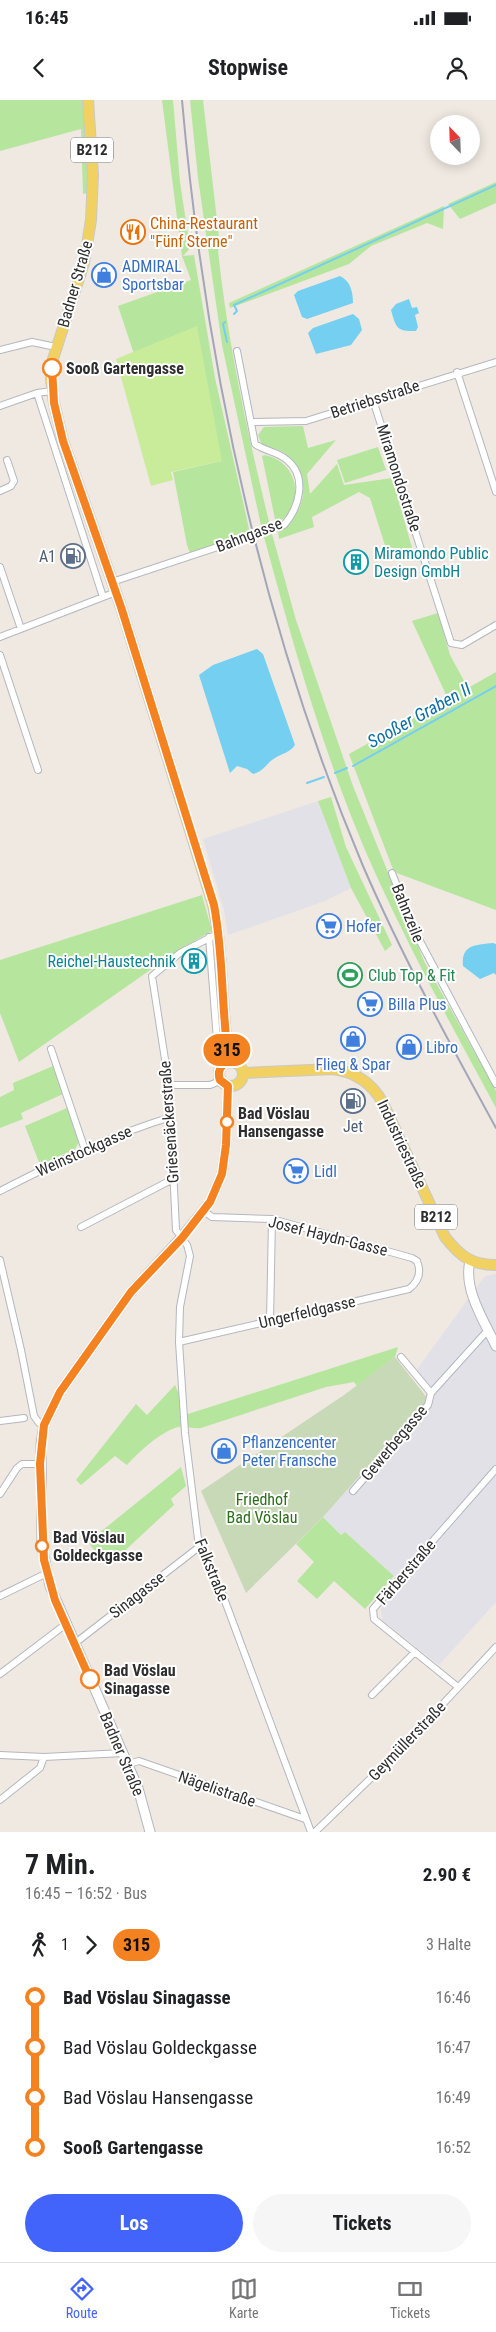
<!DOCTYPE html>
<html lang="de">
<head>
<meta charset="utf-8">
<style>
	body { margin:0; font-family:"Roboto Condensed",sans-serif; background:#f6f6f6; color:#202124; height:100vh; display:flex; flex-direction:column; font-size:19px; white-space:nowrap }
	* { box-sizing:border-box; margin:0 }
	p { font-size:16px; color:#757577 }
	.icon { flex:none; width:28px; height:28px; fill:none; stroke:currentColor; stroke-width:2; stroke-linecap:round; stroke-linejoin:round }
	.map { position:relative; height:1732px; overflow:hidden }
	.drawer { display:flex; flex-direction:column; background:#fff; flex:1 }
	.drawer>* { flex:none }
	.badge { padding:0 10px; border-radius:16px; font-size:18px; line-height:32px }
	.needle { width:32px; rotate:337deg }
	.fabs { position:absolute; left:430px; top:15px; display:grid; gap:10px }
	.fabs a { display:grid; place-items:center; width:50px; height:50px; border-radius:50%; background:#fff; box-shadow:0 2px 12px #0003; font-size:25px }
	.map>.badge { position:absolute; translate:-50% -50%; box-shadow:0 0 0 2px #fff }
	.legs { display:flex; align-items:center; gap:8px; height:55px; padding:0 25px; font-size:16px }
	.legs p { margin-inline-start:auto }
	.headline { display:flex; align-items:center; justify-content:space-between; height:85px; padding:0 25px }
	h1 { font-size:28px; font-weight:700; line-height:38px }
	.primary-button { display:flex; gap:10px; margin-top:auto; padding:10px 25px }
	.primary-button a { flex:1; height:58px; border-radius:30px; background:#4264fb; color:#fff; font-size:20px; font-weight:700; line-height:58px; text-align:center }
	.primary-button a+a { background:#f6f6f6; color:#202124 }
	ul { padding:0 25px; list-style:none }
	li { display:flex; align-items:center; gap:18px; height:50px; font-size:19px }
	li i { display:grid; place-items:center; width:8px; height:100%; margin:0 6px; background:currentColor }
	li i::after { content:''; width:12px; height:12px; margin:-6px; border:4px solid; border-radius:50%; background:#fff }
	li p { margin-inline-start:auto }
	li:first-child i { background:linear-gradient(#0000 50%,currentColor 0) }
	li:last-child i { background:linear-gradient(currentColor 50%,#0000 0) }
	.status { display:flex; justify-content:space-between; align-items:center; height:35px; padding:0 25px; background:#fff; direction:ltr }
	.status svg { height:14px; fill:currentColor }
	header { display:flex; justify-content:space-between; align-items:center; height:65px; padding:0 25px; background:#fff; font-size:22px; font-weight:700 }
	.menu { display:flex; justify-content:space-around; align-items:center; height:70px; border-top:1px solid #e0e0e0; background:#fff; font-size:14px; color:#757577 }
	.menu a { display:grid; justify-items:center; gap:2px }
	.menu .selected { color:#4264fb }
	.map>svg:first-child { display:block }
</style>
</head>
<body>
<div class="status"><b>16:45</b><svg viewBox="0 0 49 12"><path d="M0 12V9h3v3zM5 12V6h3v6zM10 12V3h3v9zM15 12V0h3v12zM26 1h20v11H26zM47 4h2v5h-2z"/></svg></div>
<header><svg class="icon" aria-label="back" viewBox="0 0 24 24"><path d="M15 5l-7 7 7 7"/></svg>Stopwise<svg class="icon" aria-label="person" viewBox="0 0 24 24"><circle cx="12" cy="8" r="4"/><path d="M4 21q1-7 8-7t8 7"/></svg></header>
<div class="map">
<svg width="496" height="1732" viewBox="0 0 496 1732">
	<rect width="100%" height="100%" fill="#efe9e1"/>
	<path fill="#e3e1e8" d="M318 701 351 788 325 801 228 835 224 810 203 739Z
		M496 1174V1502L439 1565 382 1520 381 1509 403 1484 345 1432 341 1435 323 1417 428 1299 431 1289 415 1272 485 1176Z"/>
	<path fill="#b6e59e" d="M0 0H83L88 53V93L83 94 81 29 0 51Z
		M162 0H173L180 82 190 148 183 156 194 155 215 278 250 433 190 453 187 445 173 372 222 361 135 257 118 206 191 180 182 156Z
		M190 0H203L220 146 218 151C228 245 248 335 270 426L262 430 222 245 198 78Z
		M496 82V103L460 119 448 104Z
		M444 106 443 129 427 123 371 146 349 164 230 208 229 203Z
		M303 326 308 348 336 340 307 374 310 394 337 364 344 385 392 378 413 451 389 458 370 398 359 392 312 417 314 427 279 439 278 432C305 416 314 378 287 355 280 349 271 348 262 345L258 335 264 327Z
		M378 347 386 370 345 383 337 360Z
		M265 355C300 362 306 407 276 424L262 356Z
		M272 434 296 520 353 686 424 861 496 991V1008C455 932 413 856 377 777 327 668 295 551 264 437Z
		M438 513 450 555 468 588 496 572V810L394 772 349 654 448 599 412 521Z
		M331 697 346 747 392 845 385 851 351 788 318 701Z
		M202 795 212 831 180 849 19 962 0 913V860Z
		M53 966 63 994 21 1013 23 1019 0 1028V997L14 990 13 983Z
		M67 1008 79 1042 75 1049 40 1065 25 1026Z
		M398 1247 395 1257 357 1286 354 1282 326 1287 201 1328C193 1329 185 1326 178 1327 160 1332 139 1352 127 1365L115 1356 81 1385 76 1380 136 1304 147 1315 175 1285 188 1314Z
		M181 1367 186 1386 171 1399 174 1405 118 1457 95 1451 88 1442Z
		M323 1417 341 1435 345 1432 394 1476 365 1509 334 1481 317 1499 297 1481 314 1462 296 1444Z"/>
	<path fill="#c8d9b8" d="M395 1257 428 1299 323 1417 246 1493 201 1391 344 1295Z"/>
	<path fill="#c9ec9a" d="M197 226 222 361 171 372 173 380 151 386 116 259Z"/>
	<path fill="#75cff0" d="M340 176C351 181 353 193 353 203L307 219 302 217 294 195 298 191Z
		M409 199 412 208 417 207 419 213 415 215 418 227 416 231C396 232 396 227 391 210L396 204Z
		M353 214 359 219 362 230 351 245 316 254 308 233 313 228Z
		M257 549 263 554 295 645C289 653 283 653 275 658 265 664 266 670 253 674L247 669 237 666 230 673 199 575 213 565Z
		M493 843 496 844V875L494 873 480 879 463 866C461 844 476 845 493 843Z"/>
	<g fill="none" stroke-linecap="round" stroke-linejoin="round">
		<path stroke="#75cff0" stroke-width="2" d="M234 214 237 211 234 205 496 85
			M225 222 223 224 227 242
			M353 666 496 586
			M335 673 347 668
			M307 683 324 677"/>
		<defs>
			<path id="street" d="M0 250 32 242 56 247
				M457 272 496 392
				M37 293 103 497
				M373 300 451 543 462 545 496 525
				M0 306 37 293 52 291
				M251 322 306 321 496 262
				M0 391 11 386 14 381 7 360
				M0 467 21 529
				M112 482 284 425C299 408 308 377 287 360 278 352 265 351 255 344L237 251
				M0 537 116 492
				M0 555 38 670
				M392 773 414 830 496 984
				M219 833 180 853 152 876 169 985 176 1130 187 1145 190 1156 180 1207 179 1242 185 1333 199 1447 222 1493 311 1732
				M209 837 217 940 219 942H226
				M51 949 85 1050
				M169 985H210L220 981
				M0 1091C55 1063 111 1035 171 1017
				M81 1127 173 1079
				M0 1160 21 1250 34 1316 39 1323 44 1325
				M270 1221 272 1119
				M179 1242 409 1189C418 1182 422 1173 417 1161L412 1158 272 1119 212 1117 204 1111
				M401 1257 431 1293 488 1230
				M0 1321 24 1318
				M353 1391 428 1305 431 1293
				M0 1394 17 1368 22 1364H40
				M0 1496 47 1473
				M74 1544 199 1447
				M0 1574 66 1524
				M458 1587 374 1519 373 1509 496 1369
				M372 1595 415 1552
				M0 1655 44 1657 123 1653
				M128 1664 139 1661 305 1719
				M0 1700 40 1668 44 1657
				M315 1732 399 1651 496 1547"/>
			<path id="secondary" d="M470 1161C463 1189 484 1221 496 1246
				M150 1732 138 1688 50 1486 42 1446 41 1344 44 1325 60 1292 131 1192 181 1138 210 1102 222 1074 226 1045 228 986"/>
			<path id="primary" d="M88 0 93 75 91 120 84 163 53 259 51 279 54 303 63 341 121 507 213 805C224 857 221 910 229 962
				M219 974a12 12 0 1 1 24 0a12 12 0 1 1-24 0Z
				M243 973 333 969C355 972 372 983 383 1003L445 1137C460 1156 471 1165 496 1165"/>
		</defs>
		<use href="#street" stroke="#b4b7c1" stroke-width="8"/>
		<use href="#secondary" stroke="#b4b7c1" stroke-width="11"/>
		<use href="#primary" stroke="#c9c9c9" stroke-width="12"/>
		<use href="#street" stroke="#fff" stroke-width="6"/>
		<use href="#secondary" stroke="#fff" stroke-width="9"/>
		<use href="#primary" stroke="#f2d163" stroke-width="10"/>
		<path stroke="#a3a6b8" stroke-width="2" d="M182 0C205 261 261 524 363 766 402 856 449 942 496 1028"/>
	</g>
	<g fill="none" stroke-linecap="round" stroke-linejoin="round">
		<defs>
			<path id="line-1" d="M52 268 54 303 63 341 121 507 214 805C224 857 221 910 229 962 220 965 217 972 220 980L228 986 226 1045 222 1074 210 1102 182 1138 131 1192 60 1292 44 1325 40 1364 44 1460 55 1500 90 1579"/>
		</defs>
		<use href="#line-1" stroke="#fff" stroke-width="11"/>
		<use href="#line-1" stroke="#f58220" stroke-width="8"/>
	</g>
	<defs>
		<symbol id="restaurant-ring" viewBox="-11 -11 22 22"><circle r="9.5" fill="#fff" stroke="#e8710a" stroke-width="1.5"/><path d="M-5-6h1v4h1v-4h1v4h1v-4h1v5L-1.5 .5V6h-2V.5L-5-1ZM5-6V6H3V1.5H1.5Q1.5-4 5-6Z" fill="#e8710a"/></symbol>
		<symbol id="shop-ring" viewBox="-11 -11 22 22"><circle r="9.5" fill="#fff" stroke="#3f7fe0" stroke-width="1.5"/><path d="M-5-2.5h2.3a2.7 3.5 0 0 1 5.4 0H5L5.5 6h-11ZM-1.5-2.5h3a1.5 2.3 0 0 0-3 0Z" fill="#3f7fe0"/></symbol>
		<symbol id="fuel-ring" viewBox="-11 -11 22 22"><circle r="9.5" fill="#fff" stroke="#5c6f8a" stroke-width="1.5"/><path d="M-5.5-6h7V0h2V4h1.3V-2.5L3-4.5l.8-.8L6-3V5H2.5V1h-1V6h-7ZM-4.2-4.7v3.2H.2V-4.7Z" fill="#5c6f8a"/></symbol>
		<symbol id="building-ring" viewBox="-11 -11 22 22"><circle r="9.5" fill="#fff" stroke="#0f9aa8" stroke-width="1.5"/><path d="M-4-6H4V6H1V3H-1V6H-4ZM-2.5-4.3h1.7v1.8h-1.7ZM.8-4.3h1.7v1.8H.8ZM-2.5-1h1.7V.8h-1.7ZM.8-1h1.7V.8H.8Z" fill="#0f9aa8"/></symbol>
		<symbol id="supermarket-ring" viewBox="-11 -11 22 22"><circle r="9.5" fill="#fff" stroke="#3f7fe0" stroke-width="1.5"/><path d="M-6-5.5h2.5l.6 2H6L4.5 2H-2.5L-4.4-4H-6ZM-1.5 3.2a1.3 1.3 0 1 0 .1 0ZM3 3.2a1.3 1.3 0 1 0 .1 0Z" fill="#3f7fe0"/></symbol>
		<symbol id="stadium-ring" viewBox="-11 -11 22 22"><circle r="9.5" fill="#fff" stroke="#2e9e5b" stroke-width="1.5"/><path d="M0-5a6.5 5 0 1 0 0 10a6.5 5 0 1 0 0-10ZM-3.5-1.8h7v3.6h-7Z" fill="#2e9e5b"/></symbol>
	</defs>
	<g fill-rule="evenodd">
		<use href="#restaurant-ring" x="119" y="118" width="28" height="28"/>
		<use href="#shop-ring" x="90" y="161" width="28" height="28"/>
		<use href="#fuel-ring" x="59" y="442" width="28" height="28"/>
		<use href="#building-ring" x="342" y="448" width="28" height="28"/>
		<use href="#supermarket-ring" x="315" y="812" width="28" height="28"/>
		<use href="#building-ring" x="180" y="847" width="28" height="28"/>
		<use href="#stadium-ring" x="336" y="861" width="28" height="28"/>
		<use href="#supermarket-ring" x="356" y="890" width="28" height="28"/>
		<use href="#shop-ring" x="339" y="925" width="28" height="28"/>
		<use href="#shop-ring" x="395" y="933" width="28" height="28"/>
		<use href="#fuel-ring" x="339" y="987" width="28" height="28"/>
		<use href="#supermarket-ring" x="282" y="1057" width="28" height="28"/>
		<use href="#shop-ring" x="210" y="1337" width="28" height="28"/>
	</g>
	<g fill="#fff" stroke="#f58220" stroke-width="2.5">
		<circle cx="52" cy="268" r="9"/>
		<circle cx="227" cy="1022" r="6"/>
		<circle cx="42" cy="1446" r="6"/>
		<circle cx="90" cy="1579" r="9"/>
	</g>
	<g text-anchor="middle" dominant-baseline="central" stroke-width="4" stroke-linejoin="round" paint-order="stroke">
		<g fill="#fff" stroke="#6d6d6d" stroke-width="1">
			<rect x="71" y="37.5" width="42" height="25" rx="4"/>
			<rect x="415" y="1104.5" width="42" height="25" rx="4"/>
		</g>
		<g font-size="15" font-weight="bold" fill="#2e2e2e">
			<text x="92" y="50">B212</text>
			<text x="436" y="1117">B212</text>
		</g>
		<g font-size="16" fill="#c56008" stroke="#fff" text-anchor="start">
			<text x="150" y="123">China-Restaurant<tspan x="150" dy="18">"Fünf Sterne"</tspan></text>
		</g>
		<g font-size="16" fill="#366cbe" stroke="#fff" text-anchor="start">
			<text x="122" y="166">ADMIRAL<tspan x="122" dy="18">Sportsbar</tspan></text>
			<text x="346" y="826">Hofer</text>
			<text x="388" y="904">Billa Plus</text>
			<text x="426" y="947">Libro</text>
			<text x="353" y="964" text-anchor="middle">Flieg &amp; Spar</text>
			<text x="314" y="1071">Lidl</text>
			<text x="242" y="1342">Pflanzencenter<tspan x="242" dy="18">Peter Fransche</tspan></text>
		</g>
		<g font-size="16" fill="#2e2e2e" stroke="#fff">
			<text transform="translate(75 184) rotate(-74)">Badner Straße</text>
			<text transform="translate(375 299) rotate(-18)">Betriebsstraße</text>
			<text transform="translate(399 378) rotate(72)">Miramondostraße</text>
			<text transform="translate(249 435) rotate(-21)">Bahngasse</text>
			<text transform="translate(408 813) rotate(68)">Bahnzeile</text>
			<text transform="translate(169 1022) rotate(-94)">Griesenäckerstraße</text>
			<text transform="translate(402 1044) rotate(65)">Industriestraße</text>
			<text transform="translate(84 1051) rotate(-24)">Weinstockgasse</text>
			<text transform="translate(328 1136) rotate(14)">Josef Haydn-Gasse</text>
			<text transform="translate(307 1212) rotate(-13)">Ungerfeldgasse</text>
			<text transform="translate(394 1343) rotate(-50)">Gewerbegasse</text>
			<text transform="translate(212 1470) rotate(68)">Falkstraße</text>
			<text transform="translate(406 1472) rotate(-49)">Färberstraße</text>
			<text transform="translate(137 1495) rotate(-38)">Sinagasse</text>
			<text transform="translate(407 1641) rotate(-46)">Geymüllerstraße</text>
			<text transform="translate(122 1654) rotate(67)">Badner Straße</text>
			<text transform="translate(217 1689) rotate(19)">Nägelistraße</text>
		</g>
		<g font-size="16" font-weight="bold" fill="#2e2e2e" stroke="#fff" text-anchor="start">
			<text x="66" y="268">Sooß Gartengasse</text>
			<text x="238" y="1013">Bad Vöslau<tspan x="238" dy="18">Hansengasse</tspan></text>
			<text x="53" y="1437">Bad Vöslau<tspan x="53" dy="18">Goldeckgasse</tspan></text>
			<text x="104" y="1570">Bad Vöslau<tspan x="104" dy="18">Sinagasse</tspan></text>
		</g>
		<g font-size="16" fill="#0d838f" stroke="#fff" text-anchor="start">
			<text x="374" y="453">Miramondo Public<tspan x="374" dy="18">Design GmbH</tspan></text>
			<text x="176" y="861" text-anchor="end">Reichel-Haustechnik</text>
		</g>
		<g font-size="16" fill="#4e5e75" stroke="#fff" text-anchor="end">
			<text x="56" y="456">A1</text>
			<text x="353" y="1026" text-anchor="middle">Jet</text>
		</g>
		<g font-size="16" fill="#27864d" stroke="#fff" text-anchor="start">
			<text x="368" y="875">Club Top &amp; Fit</text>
		</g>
		<g font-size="16" fill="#2c6e1b" stroke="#fff">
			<text x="262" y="1399">Friedhof<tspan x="262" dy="18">Bad Vöslau</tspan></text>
		</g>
		<g font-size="18" font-style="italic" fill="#0d6fa3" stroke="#fff">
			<text transform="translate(419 615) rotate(-29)">Sooßer Graben II</text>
		</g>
	</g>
</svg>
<div class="fabs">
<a><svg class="needle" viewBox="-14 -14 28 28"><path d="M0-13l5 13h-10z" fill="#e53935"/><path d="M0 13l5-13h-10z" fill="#757577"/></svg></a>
</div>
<b class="badge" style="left:227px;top:950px;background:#f58220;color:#111">315</b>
</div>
<section class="drawer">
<div class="headline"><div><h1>7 Min.</h1><p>16:45 – 16:52 · Bus</p></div><b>2.90 €</b></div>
<div class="legs"><svg class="icon" aria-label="walk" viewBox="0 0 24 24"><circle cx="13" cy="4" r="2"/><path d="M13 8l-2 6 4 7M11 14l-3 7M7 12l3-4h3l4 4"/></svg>1<svg class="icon" aria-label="forward" viewBox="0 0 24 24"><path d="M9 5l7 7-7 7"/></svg><b class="badge" style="background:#f58220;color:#111">315</b><p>3 Halte</p></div>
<ul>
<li><i style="color:#f58220"></i><b>Bad Vöslau Sinagasse</b><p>16:46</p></li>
<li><i style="color:#f58220"></i><span>Bad Vöslau Goldeckgasse</span><p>16:47</p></li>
<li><i style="color:#f58220"></i><span>Bad Vöslau Hansengasse</span><p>16:49</p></li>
<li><i style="color:#f58220"></i><b>Sooß Gartengasse</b><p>16:52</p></li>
</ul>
<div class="primary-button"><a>Los</a><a>Tickets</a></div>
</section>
<nav class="menu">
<a class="selected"><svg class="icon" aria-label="directions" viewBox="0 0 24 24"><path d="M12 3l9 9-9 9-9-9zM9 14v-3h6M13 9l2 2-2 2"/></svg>Route</a>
<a><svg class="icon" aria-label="map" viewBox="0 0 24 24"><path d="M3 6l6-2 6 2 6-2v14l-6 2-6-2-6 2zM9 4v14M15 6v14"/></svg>Karte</a>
<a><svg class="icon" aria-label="tickets" viewBox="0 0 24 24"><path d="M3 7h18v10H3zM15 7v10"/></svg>Tickets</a>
</nav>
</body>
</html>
